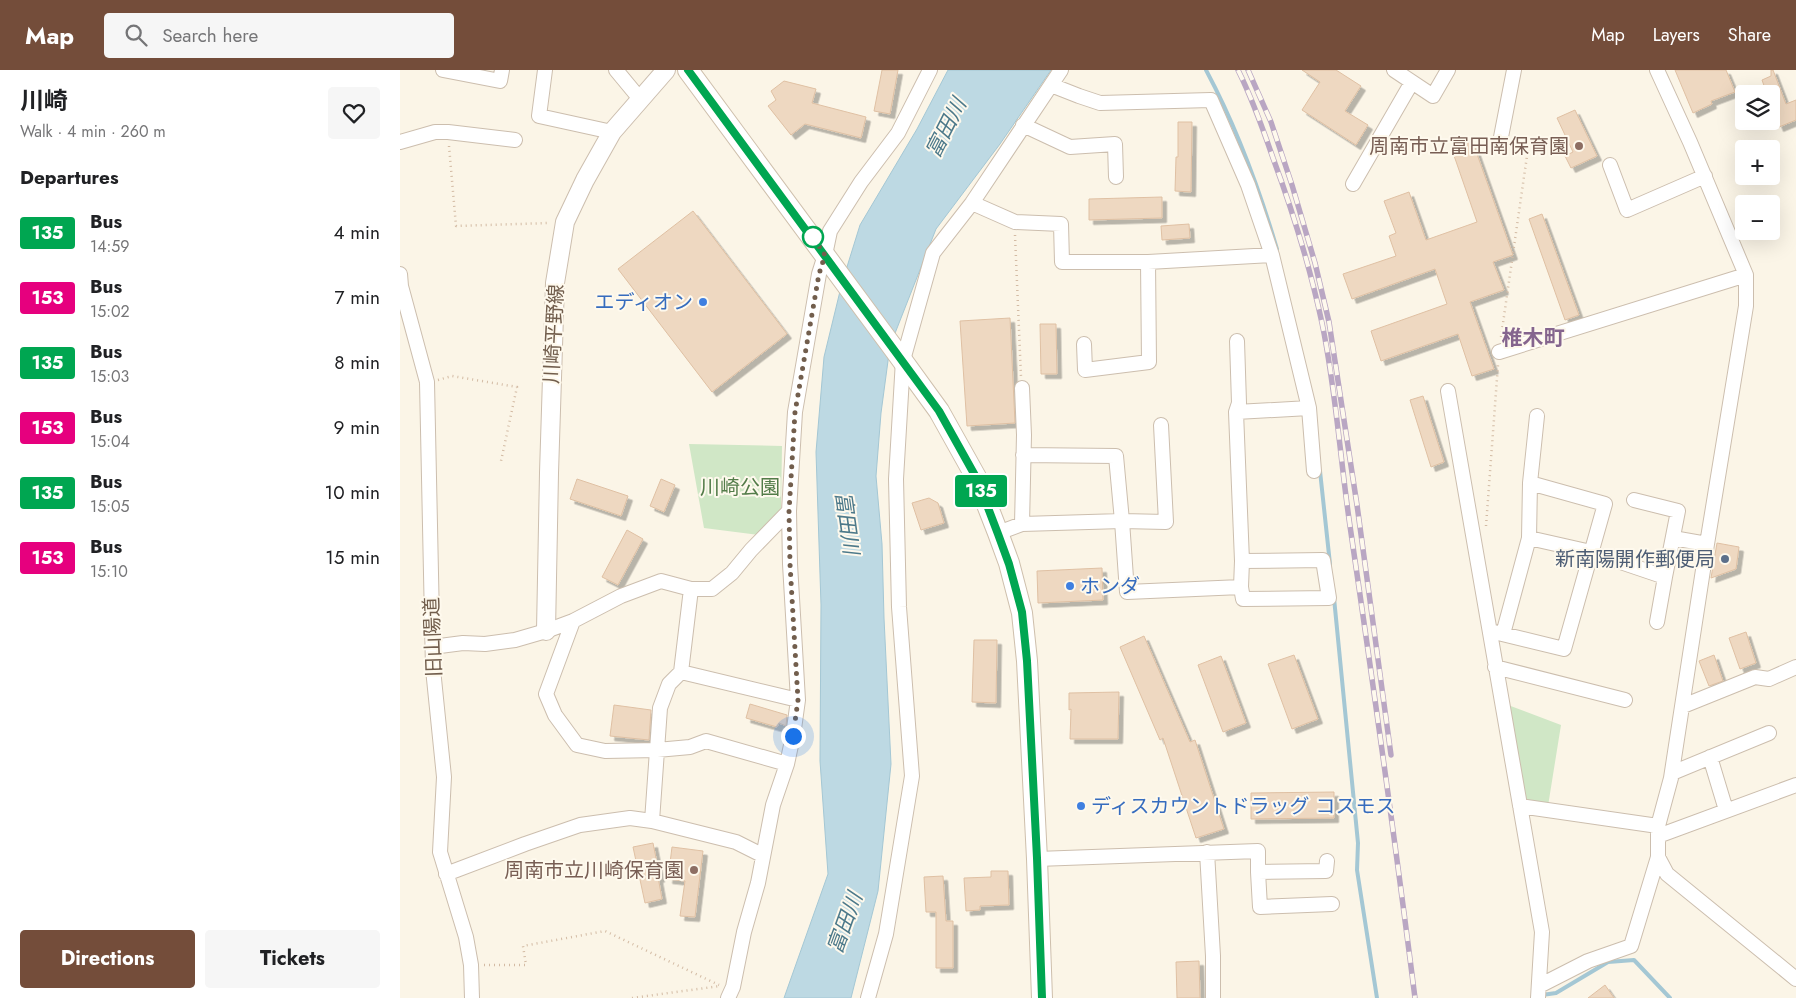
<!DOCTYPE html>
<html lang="en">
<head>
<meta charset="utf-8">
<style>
	body { margin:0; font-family:Jost,"Noto Sans JP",sans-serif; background:#f6f6f6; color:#202124; height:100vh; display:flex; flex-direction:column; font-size:19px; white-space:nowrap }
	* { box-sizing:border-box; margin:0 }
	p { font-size:16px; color:#757577 }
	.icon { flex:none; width:28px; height:28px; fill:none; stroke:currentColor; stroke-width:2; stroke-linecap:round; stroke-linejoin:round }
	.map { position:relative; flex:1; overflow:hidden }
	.sheet { display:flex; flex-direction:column; background:#fff; width:400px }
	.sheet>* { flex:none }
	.badge { padding:0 10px; border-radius:4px; font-size:18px; line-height:32px }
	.fabs { position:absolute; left:1335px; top:15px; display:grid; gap:10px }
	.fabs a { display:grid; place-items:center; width:45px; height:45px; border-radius:5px; background:#fff; box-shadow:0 5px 20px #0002; font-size:25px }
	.you { position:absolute; width:25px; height:25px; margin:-12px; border:4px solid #fff; border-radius:50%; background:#1a73e8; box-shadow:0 0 0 8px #1a73e833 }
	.map>.badge { position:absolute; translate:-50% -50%; box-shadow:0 0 0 2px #fff }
	h2 { padding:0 20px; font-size:19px; line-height:45px }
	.round { display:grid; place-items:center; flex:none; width:52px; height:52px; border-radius:5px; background:#f6f6f6 }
	.summary { display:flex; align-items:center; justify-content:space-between; height:85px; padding:0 20px }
	h1 { font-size:24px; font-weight:700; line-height:38px }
	.primary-button { display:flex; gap:10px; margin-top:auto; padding:10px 20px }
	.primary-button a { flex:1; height:58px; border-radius:5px; background:#744d3a; color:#fff; font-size:20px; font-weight:700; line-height:58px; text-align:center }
	.primary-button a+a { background:#f6f6f6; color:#202124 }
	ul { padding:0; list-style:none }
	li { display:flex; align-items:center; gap:15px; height:65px; padding:0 20px }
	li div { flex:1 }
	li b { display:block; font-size:19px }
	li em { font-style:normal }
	li .badge { min-width:55px; font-weight:700; text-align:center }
	header { display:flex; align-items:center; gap:30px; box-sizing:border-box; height:70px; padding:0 25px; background:#744d3a; color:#fff }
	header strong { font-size:24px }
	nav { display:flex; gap:28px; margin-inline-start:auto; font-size:18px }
	.search { width:350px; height:45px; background:#f6f6f6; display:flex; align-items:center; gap:12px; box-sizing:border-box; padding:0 18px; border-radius:5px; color:#757577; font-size:19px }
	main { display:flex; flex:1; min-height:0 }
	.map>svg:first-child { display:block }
</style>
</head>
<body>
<header>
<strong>Map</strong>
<div class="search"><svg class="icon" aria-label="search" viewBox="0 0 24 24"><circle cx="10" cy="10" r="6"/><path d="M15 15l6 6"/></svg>Search here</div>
<nav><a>Map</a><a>Layers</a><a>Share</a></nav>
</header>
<main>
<section class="sheet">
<div class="summary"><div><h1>川崎</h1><p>Walk · 4 min · 260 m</p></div><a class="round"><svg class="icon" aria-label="heart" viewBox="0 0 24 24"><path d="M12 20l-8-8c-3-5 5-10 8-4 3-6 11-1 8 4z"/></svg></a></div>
<h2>Departures</h2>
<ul>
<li><span class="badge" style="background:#00a651;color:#fff">135</span><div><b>Bus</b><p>14:59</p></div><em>4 min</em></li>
<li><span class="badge" style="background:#e6007e;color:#fff">153</span><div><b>Bus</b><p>15:02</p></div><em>7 min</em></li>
<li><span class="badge" style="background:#00a651;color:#fff">135</span><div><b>Bus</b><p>15:03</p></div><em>8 min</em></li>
<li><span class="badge" style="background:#e6007e;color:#fff">153</span><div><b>Bus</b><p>15:04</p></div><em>9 min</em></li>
<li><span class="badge" style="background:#00a651;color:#fff">135</span><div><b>Bus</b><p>15:05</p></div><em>10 min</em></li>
<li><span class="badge" style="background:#e6007e;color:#fff">153</span><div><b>Bus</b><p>15:10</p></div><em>15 min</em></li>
</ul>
<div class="primary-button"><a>Directions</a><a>Tickets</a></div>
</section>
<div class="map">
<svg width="1396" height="928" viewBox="0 0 1396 928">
	<defs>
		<filter id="shadow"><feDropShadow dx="4.5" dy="4.5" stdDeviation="0" flood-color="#0004"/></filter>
	</defs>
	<rect width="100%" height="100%" fill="#fbf5e7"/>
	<path fill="#d0e7c6" d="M289 374 382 376 381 439 359 465 304 458Z
		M1108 635 1161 655 1148 736 1123 732Z"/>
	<path fill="#bdd9e3" stroke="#a4c7d4" d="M548 0H651L600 74 536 159 490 276 481 343 476 406 482 474 484 548 491 694 478 821 451 928H384L428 804 420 691 421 535 416 382 424 287 442 213 460 155 517 59Z"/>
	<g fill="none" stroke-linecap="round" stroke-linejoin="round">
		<path stroke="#a4c7d4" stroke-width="4" d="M806 0C836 56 859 118 877 179
			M920 401 930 494
			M934 528 958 773 957 800 977 928
			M1142 925 1156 923 1208 892 1234 890 1270 928"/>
	</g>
	<path fill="#eed8c1" stroke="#dfc0a3" filter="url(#shadow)" d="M482 0H498L490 44 474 41Z
		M902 0H936L961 16 945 41 968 55 956 75 902 40 920 12Z
		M1275 0H1326L1335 22 1311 31 1312 34 1293 43Z
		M1371 0H1373L1386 34 1396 30V50L1379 57 1371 36V24H1367L1362 10 1371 6Z
		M384 11 416 19 412 33 466 47 461 68 405 54 391 65 368 36 376 30 371 21Z
		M1175 40 1197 86 1171 98 1165 86 1173 82 1157 48Z
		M778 52H792L791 122 775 121 776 87H778Z
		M1072 70 1113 185 1093 192 1104 220 1070 232 1094 299 1072 306 1058 264 981 291 971 261 1047 234 1035 199 952 229 943 204 996 186 989 166 996 163 984 131 1009 122 1026 170 1077 152 1051 77Z
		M762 127V148L689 150V129Z
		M293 141 387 264 312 322 218 199Z
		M1142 144 1179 245 1165 250 1129 149Z
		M789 154 790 168 762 170 761 156Z
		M610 248 615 353 567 356 560 251Z
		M640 254H656L657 304H641Z
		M1023 326 1044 392 1031 397 1010 330Z
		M177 409 228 426 221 446 170 429Z
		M261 409 275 415 264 442 250 436Z
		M529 428 538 433 544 453 521 460 512 433Z
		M227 460 243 469 218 515 202 507Z
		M1317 473 1339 477 1336 499 1311 508Z
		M702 498 703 530 638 533 637 501Z
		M1346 562 1356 593 1340 599 1329 568Z
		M744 566 790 672 795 670 824 759 796 768 763 668 760 670 720 577Z
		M574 570H597L596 633 572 632Z
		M894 585 918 649 892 659 868 594Z
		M1314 585 1323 611 1309 616 1299 591Z
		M821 586 846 653 823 662 798 595Z
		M719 622 718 669H670L671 639 669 640V623Z
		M350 634 387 645 386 656 379 653 377 657 346 648Z
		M214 635 251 640 249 670 210 666Z
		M934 722V748L851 749V723Z
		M253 773 260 808 258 807 262 829 245 833 233 777Z
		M272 777 303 781 295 847 280 846 285 811 268 809Z
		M591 801H608L609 835 580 836V840L566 841 564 808 591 807Z
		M543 806 546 851H553V898H536V842H526L524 807Z
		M799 891 800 928H777L776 892Z
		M1205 915 1214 928H1188Z"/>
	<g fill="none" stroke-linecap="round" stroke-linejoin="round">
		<defs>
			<path id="minor" d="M43 0 100 11 102 0
				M145 0 139 46 212 62
				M216 0 240 29
				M994 0 1033 26 1048 0
				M1257 0 1290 72 1346 205V236L1307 474 1271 708 1258 756V787L1267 804 1396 909
				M651 15 679 26 700 33 811 30 848 115 872 185 909 338 836 342 842 491 841 517 843 529 929 528 923 490 842 491
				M623 55 670 77 715 74 716 107
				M1101 67 1114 0
				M0 72 35 62H48L115 70
				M1210 95 1227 140 1305 106
				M953 114 1012 12
				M572 133 615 152 661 154 662 192H748L872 185
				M0 204 1 216 27 312 33 599 44 707 40 782 66 867 71 895 72 928
				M684 274 685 300 749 292 748 192
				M1099 282 1346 205
				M622 318 624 365 622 454
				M1048 321 1142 862 1138 928
				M909 338 914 401
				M836 342 839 333 837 271
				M623 385 716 386 722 451 766 452 761 355
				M598 463 622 454 722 451 727 522 841 517
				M1129 468 1130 413 1137 346
				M1273 468 1307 474
				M173 551 146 624 155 645 177 675 205 681 257 680 290 677 306 671 387 694
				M1257 552 1265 507
				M1094 562 1164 579 1205 434 1130 413
				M1103 564 1129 468 1191 482 1265 507 1278 441 1234 430
				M32 577 63 573 85 574 115 570 146 561 173 551 221 526 261 511 291 519H312L332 503 351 480 389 441
				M1095 597 1225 630
				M281 602 398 630
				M1283 636 1355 607 1369 609 1396 597
				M1310 687 1326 740
				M1272 703 1369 663
				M1120 736 1258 756
				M252 751 260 638 269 614 281 602 291 519
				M1258 766 1396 715
				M807 782 813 886V928
				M637 789 858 781V802L860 837 932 834
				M858 802 926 801 927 791
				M46 804 125 774 180 755 230 748 252 751 336 772 362 785
				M1139 916 1188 891 1231 876 1258 787
				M328 928 333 917 344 862 358 813 373 735 387 694 393 666 398 630 390 494 389 441 395 342 419 204 425 185 430 161 461 112 498 63 530 0
				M468 928 486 864 512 706 499 537 496 409 503 290 533 183 572 133 661 0"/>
			<path id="tertiary" d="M146 561 149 403 155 213 165 152 185 110 212 62 266 0"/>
			<path id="secondary" d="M288 0 494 279 539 341 577 409 598 463 609 493 622 543 627 591 637 789 642 928"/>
		</defs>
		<use href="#minor" stroke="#ccbeae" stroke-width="16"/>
		<use href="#tertiary" stroke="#ccbeae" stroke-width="20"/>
		<use href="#secondary" stroke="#cebfac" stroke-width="22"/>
		<path stroke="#d3bba4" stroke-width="2.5" stroke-dasharray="1 4" stroke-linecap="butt" d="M49 76 56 156 149 153
			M615 165 621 307
			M1101 267 1129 72 1114 70
			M38 310 52 306 117 317 101 391
			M1086 456 1098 295
			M84 895H126L123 876 205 861 319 915
			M232 928 320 916"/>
		<use href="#minor" stroke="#fff" stroke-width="14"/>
		<use href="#tertiary" stroke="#fff" stroke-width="18"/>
		<use href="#secondary" stroke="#fff" stroke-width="20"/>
		<defs>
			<path id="rail" d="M838 0C852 28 863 59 873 88 893 142 910 197 922 253 936 320 940 388 950 456 973 613 995 770 1015 928
				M848 0 871 52 892 115 915 193 929 252 957 435 991 685"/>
		</defs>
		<use href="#rail" stroke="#b9a6c3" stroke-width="5.5"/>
		<use href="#rail" stroke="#fef9ed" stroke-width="4" stroke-dasharray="11" stroke-linecap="butt"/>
	</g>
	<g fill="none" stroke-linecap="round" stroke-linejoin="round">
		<defs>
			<path id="line" d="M288 0 539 341 577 409 598 464 609 494 622 542 627 591 637 788 642 928"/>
		</defs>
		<use href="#line" stroke="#fff" stroke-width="11"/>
		<use href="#line" stroke="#00a651" stroke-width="8"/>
		<path stroke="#725e4d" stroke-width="5" stroke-dasharray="0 9" d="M393 666 398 630 390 494 389 442 395 342 419 204 425 185 413 167"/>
	</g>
	<g fill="#8d6e63" stroke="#fef9ed" stroke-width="2">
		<circle cx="1179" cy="76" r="5"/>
		<circle cx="294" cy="800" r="5"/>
	</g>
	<circle fill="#fff" stroke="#00a651" stroke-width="2.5" cx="413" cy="167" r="10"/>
	<g fill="#3f7fe0" stroke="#fef9ed" stroke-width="2">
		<circle cx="303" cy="232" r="5"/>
		<circle cx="670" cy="516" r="5"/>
		<circle cx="681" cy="736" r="5"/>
	</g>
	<circle fill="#5c6f8a" stroke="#fef9ed" stroke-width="2" cx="1325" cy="489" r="5"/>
	<g text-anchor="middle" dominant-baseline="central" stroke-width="4" stroke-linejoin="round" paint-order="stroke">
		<g font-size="20" fill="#785e54" stroke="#fef9ed" text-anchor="end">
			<text x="1169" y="76">周南市立富田南保育園</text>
			<text x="284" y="800">周南市立川崎保育園</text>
		</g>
		<g font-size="20" fill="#366cbe" stroke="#fef9ed" text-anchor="start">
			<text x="293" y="232" text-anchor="end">エディオン</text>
			<text x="680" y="516">ホンダ</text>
			<text x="691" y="736">ディスカウントドラッグ コスモス</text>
		</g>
		<g font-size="20" fill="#725e4d" stroke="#fef9ed">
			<text transform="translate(154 264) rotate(-87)">川崎平野線</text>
			<text transform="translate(33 567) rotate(-92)">旧山陽道</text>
		</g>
		<g font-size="20" fill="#537c49" stroke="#fef9ed">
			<text x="340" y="417">川崎公園</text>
		</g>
		<g font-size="20" fill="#4e5e75" stroke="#fef9ed" text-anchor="end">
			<text x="1315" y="489">新南陽開作郵便局</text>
		</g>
		<g font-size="21" font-style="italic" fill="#4c798a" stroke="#fef9ed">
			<text transform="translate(546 58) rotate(-63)">富田川</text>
			<text transform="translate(447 453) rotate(82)">富田川</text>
			<text transform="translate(445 853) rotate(-70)">富田川</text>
		</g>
		<g font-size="21" font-weight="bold" fill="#85658e" stroke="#fef9ed">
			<text x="1133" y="268">椎木町</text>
		</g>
	</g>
</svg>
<div class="fabs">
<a><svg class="icon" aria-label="layers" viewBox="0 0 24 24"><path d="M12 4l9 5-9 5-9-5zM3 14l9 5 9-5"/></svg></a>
<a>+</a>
<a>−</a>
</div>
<div class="you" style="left:393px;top:666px"></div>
<b class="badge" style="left:581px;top:421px;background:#00a651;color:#fff">135</b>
</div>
</main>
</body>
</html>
